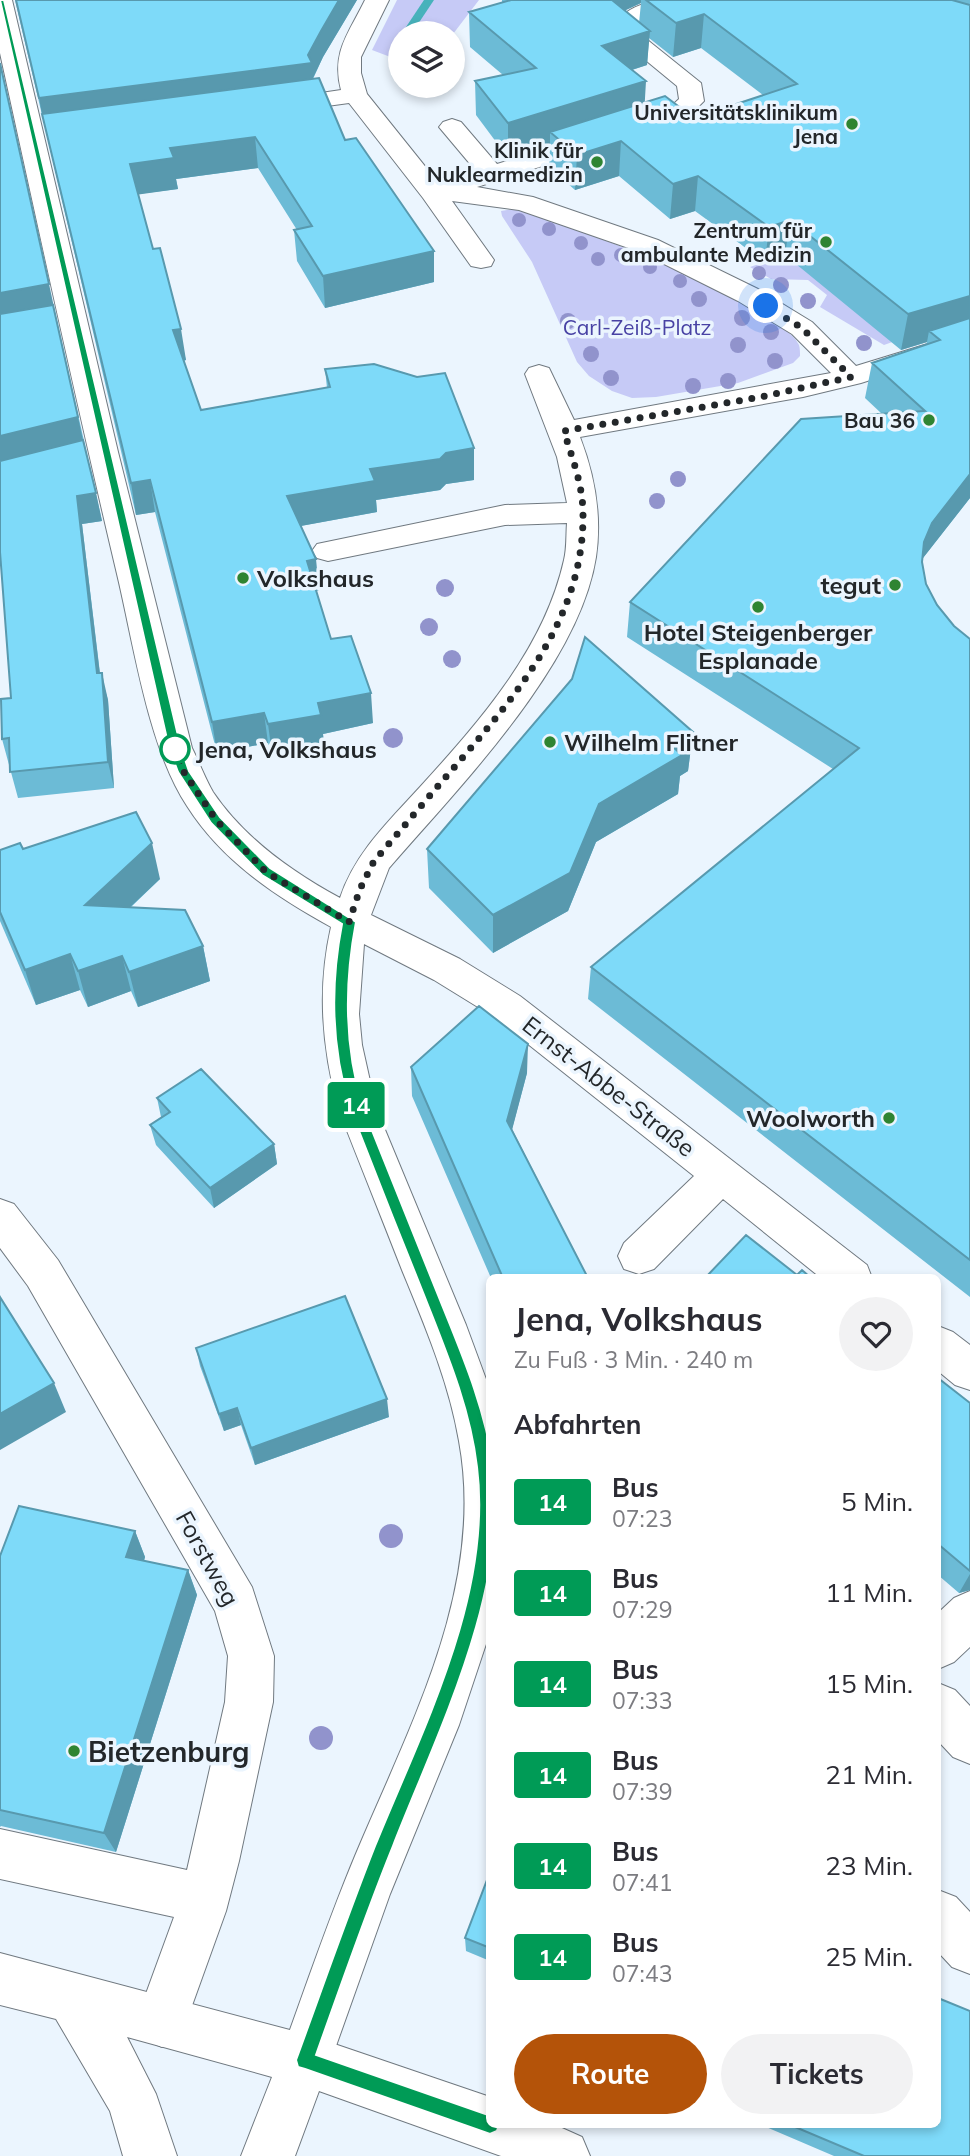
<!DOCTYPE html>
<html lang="de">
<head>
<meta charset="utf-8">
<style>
	body { margin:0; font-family:Mulish,sans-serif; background:#f2f2f3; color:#2b2b33; height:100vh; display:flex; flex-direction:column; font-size:26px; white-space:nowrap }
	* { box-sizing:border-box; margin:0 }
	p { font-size:23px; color:#7c7c81 }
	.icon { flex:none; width:38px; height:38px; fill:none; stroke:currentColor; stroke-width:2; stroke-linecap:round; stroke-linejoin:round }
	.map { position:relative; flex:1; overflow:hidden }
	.sheet { position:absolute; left:486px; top:1274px; width:455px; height:854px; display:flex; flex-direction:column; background:#fff; border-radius:10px; box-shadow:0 4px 10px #0003 }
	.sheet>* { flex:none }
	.badge { padding:0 14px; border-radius:5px; font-size:24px; line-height:46px }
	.fabs { position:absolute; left:388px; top:21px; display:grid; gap:14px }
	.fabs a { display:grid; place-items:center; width:77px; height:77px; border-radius:50%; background:#fff; box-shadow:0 4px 10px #0003; font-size:35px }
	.you { position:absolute; width:35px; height:35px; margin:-18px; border:5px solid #fff; border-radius:50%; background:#1a73e8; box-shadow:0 0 0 10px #1a73e833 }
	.map>.badge { position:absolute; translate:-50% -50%; box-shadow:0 0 0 4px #fff }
	h2 { padding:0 28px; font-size:26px; line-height:63px }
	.round { display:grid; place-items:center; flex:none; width:74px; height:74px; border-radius:37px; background:#f2f2f3 }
	.head { display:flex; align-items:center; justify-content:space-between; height:119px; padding:0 28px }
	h1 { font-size:33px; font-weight:700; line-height:52px }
	.action { display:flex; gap:14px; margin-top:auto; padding:14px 28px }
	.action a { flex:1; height:80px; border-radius:42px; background:#b45309; color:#fff; font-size:28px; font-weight:700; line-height:80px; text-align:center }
	.action a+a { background:#f2f2f3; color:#2b2b33 }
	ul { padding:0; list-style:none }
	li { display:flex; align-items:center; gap:21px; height:91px; padding:0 28px }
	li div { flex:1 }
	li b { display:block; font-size:26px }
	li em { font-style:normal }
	li .badge { min-width:77px; font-weight:700; text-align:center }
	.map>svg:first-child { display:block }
</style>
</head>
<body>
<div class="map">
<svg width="970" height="2156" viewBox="0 0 970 2156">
	<rect width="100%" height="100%" fill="#ebf5fe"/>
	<path fill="#c6caf6" d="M397 0H479L453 34 401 33V61L372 50Z
		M514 209C599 237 684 266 761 315 774 323 792 331 799 345 800 349 800 352 800 356L793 363 738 383 656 397 632 398 612 391 589 376 577 362 532 262 502 216 501 211Z
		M785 255 970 314 884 345 820 307 827 295 808 280 771 279 750 267Z"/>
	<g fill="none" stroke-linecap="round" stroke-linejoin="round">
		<path fill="#47b2bb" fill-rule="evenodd" d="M424 0H434L412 33H402Z"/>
		<defs>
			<path id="minor" d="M0 0H12L118 452 192 748C199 762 205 778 213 792 244 838 292 872 340 898 355 853 388 822 420 787 480 721 544 649 564 560 567 548 566 535 567 523L505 525 328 561 317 558 312 551 317 544 505 505 567 503 557 457 525 374 529 368 539 365 549 368 574 420 831 373 792 334 738 301 640 252 519 210 452 201 494 260 491 266 481 268 471 266 423 198 349 103 276 113 267 111 264 106 267 101 341 90C331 52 349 33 365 0H389L361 57V73L367 94 440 185 442 182 476 171 439 127 443 122 452 119 461 122 497 164 666 111 679 99 677 86 609 30C630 0 657 0 690 0L686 5 650 16 635 30 701 83 704 101 684 121 477 187 533 197 658 240 758 289 812 322 856 366 970 331V348L861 383 803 397 580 437C595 476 602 516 596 557 579 666 459 787 389 868L371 915 460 959 520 996 867 1265 872 1278H821L723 1199 654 1269 639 1274 624 1269 618 1256 624 1243 694 1176 494 1017 434 980 364 944 359 1014 362 1045 376 1108 466 1325 490 1390V1632L459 1725 390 1894 331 2060 324 2079 305 2086 286 2079 279 2060C304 1992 327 1923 355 1856 409 1727 486 1587 459 1441 449 1382 425 1326 402 1270 381 1216 359 1162 338 1108 322 1047 317 989 331 927 275 896 222 861 187 806 148 747 134 645 117 574 76 401 38 227 0 53Z
				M0 1199 14 1204 58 1260 252 1587 274 1656 273 1702 239 1861 226 1911 180 2039 162 2047 144 2039 136 2021 174 1917 0 1879V1829L187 1870 225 1702 228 1656 215 1611 28 1286 0 1248Z
				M938 1326 953 1332 970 1345V1390L955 1385 938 1371Z
				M970 1591V1647L954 1662 938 1669V1613L954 1598Z
				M938 1683 955 1690 970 1706V1764L953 1757 938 1741Z
				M938 1890 956 1897 970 1912V1974L952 1967 938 1952Z"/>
			<path id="major" d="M0 1953 305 2034 490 2097V2124H553L582 2137 590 2156H501L319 2091 295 2156H241L272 2077 127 2037 156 2094 177 2156H123L110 2111 56 2019 0 2005Z"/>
		</defs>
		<use href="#minor" stroke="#707980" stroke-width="2"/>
		<use href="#major" stroke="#707980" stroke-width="2"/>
		<use href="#minor" fill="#fff" fill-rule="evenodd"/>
		<use href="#major" fill="#fff" fill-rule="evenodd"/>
	</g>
	<g fill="#9193cc">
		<circle cx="519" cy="220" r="7"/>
		<circle cx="549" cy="229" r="7"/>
		<circle cx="581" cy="243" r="7"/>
		<circle cx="621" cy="255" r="7"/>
		<circle cx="598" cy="259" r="7"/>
		<circle cx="650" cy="267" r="7"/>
		<circle cx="759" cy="273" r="7"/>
		<circle cx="680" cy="281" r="7"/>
		<circle cx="781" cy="285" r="8"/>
		<circle cx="699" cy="299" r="8"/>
		<circle cx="808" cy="301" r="8"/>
		<circle cx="742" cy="318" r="8"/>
		<circle cx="568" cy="321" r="8"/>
		<circle cx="771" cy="332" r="8"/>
		<circle cx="864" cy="343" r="8"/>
		<circle cx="738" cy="345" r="8"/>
		<circle cx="591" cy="354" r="8"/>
		<circle cx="775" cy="361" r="8"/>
		<circle cx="611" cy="378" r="8"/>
		<circle cx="728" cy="381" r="8"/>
		<circle cx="693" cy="386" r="8"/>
		<circle cx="678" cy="479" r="8"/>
		<circle cx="657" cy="501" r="8"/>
		<circle cx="445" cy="588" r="9"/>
		<circle cx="429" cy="627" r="9"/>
		<circle cx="452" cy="659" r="9"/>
		<circle cx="393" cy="738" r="10"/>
		<circle cx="391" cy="1536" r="12"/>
		<circle cx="321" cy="1738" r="12"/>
	</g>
	<path fill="#6cbbd6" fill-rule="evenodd" d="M15 0H357L323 57 313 79 345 140 434 251V282L325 308 297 261 294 230H297L258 168 176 179 178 189 138 194 153 249 186 360 184 361 201 410 327 388 325 369 474 480 446 484 440 490 376 500 377 512 300 526 319 590 316 591 331 639 373 723 323 734 324 745 272 754 268 743 217 753 155 512 136 515Z
		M502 0H970V498L923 558 922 562 926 584 937 605 954 626 970 639V1297L588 999 591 967 833 769 627 637 630 602 882 414 865 398 872 363 926 345 927 342 901 350 785 255 765 262 695 211 670 219 619 176 575 190 549 167 550 145 508 158 476 115 475 81 503 75 470 47 469 12 502 3ZM641 3 639 23 625 10ZM649 38 673 57 701 48 763 95 694 118 645 102 632 70 647 65Z
		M55 312 102 521 82 524 100 673 108 700 114 788 18 798 2 739 11 698Z
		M693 732 688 771 680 776 678 794 596 842 568 911 493 953 429 888 427 849Z
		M23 849 160 879 130 908 203 946 210 981 138 1007 131 991 88 1007 80 990 36 1005 0 921V850Z
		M411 1067 527 1073 512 1129 588 1278H491L412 1096Z
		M157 1098 274 1144 277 1164 214 1208 156 1145 150 1125 161 1117Z
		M196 1348 389 1417 255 1465 241 1425 224 1431 200 1366Z
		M938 1378 970 1403V1590L959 1593 938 1575Z
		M135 1531 145 1557 144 1561 188 1570 197 1595 116 1852 1 1826 0 1827V1556Z
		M490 1872V1961L466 1951 465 1938Z
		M759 2124H938L970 2156H834Z"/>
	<path fill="#5899ae" d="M339 0H357L323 57 313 78 314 90 42 114 44 125 39 98 308 55 321 31Z
		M608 0H641V3L624 11Z
		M704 14 701 48 673 57 676 23Z
		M650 31 647 65 600 80 602 46Z
		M646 81 644 115 550 132V145L508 158V123Z
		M255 137 258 168 176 179 178 189 135 195 130 164 170 148Z
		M621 141 619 176 575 190 577 155Z
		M698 176 695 211 670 219 673 184Z
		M790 220 785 255 765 262 769 227Z
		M434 251V282L325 308 323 276Z
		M49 284 55 312 0 321V293Z
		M970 296V325L929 331 927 342 901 350 908 314Z
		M181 329 186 360 178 361 173 330Z
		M78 417 84 445 0 465V436Z
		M474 448V480L446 484 440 490 376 500 377 512 290 528 287 496 370 469 446 453Z
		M970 474V498L923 558 915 577 924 542 932 523Z
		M150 480 155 512 136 515 131 483Z
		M96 493 102 521 82 524 103 700 97 673 77 496Z
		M316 559 319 590 310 592 307 561Z
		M102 673 108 700 114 788 108 762Z
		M371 693 373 723 323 734 324 745 272 754 268 724 318 703Z
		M264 713 268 743 217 753 212 722Z
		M693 732 688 771 680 776 678 794 596 842 568 911 493 953V915L599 804 672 746Z
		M152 843 160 879 94 941 85 905Z
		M203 946 210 981 138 1007 129 972Z
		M70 954 80 990 36 1005 25 970Z
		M122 956 131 991 88 1007 78 971Z
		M528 1044 527 1073 507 1149V1121Z
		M274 1144 277 1164 214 1208 210 1188Z
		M54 1383 66 1412 0 1450V1414Z
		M387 1399 389 1417 255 1465 251 1448Z
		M237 1408 241 1425 224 1431 219 1414Z
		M135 1531 145 1557 137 1582 126 1557Z
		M188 1570 197 1595 116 1852 104 1833Z
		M970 1574V1590L959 1593Z"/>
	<path fill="#7edaf9" stroke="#5899ae" stroke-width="2" d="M16 0H339L321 31 308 55 312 63 39 98Z
		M511 0H612L650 31 602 46 646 81 508 123 475 81 536 68 469 12Z
		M646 0H952L970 5V296L908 314 790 220 769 227 698 176 673 184 621 141 577 155 550 132 665 96 694 118 797 84 704 14 676 23Z
		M0 63 49 284 0 293Z
		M319 78 345 140 356 138 434 251 323 276 294 230 312 226 255 137 170 148 174 158 130 164 153 249 160 248 181 329 173 330 201 410 330 387 325 369 374 364 417 377 445 373 474 448 446 453 440 459 370 469 375 481 287 496 316 559 307 561 331 639 351 636 371 693 318 703 321 715 268 724 264 713 212 722 150 480 131 483 42 114Z
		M53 305 78 417 0 436V314Z
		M970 318V474L932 523 924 542 922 562 926 584 937 605 954 626 970 639V1260L591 967 859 748 630 602 801 419 925 411 872 363 940 340 929 331Z
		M83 440 96 493 77 496 97 673H102L108 762 10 772 9 738 2 739 1 699 11 698 0 552V461Z
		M585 637 693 732 672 746 682 755 599 804 570 873 493 915 427 849 572 679Z
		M136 812 152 843 85 905 185 910 203 946 129 972 122 956 78 971 70 954 25 970 0 912V850L20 843 23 849Z
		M479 1006 528 1044 507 1121 588 1278H503L411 1067Z
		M201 1069 274 1144 210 1188 150 1125 170 1112 157 1098Z
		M746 1235 797 1275 802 1270 811 1278H705Z
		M345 1296 387 1399 251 1448 237 1408 219 1414 196 1348Z
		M0 1297 54 1383 0 1414Z
		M938 1378 970 1403V1571L938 1544Z
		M19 1506 135 1531 126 1557 188 1570 104 1833 0 1810V1556Z
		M490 1872V1948L465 1938Z
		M938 1998 970 2011V2156H864L788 2124H938Z"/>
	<path fill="#009b56" stroke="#fff" stroke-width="2" d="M0 0H4L181 748 189 771 220 817 270 868 356 922C344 985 344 1046 363 1108 388 1170 413 1232 438 1295 460 1350 485 1406 493 1466 510 1590 437 1733 393 1846 365 1915 341 1985 316 2055L497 2118 499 2124 497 2131 490 2134 305 2069 298 2067 296 2060C322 1989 347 1917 375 1846 422 1730 493 1595 477 1467 470 1407 446 1351 424 1295 399 1233 374 1170 350 1108 331 1047 330 986 342 924L262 875 211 823 178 772 169 748Z"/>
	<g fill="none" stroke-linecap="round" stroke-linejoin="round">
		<path stroke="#23272a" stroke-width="7" stroke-dasharray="0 12.6" d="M175 749 184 772 216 820 266 872 349 922 360 889 374 861C402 829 429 796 457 764 520 691 584 615 583 514 583 485 572 458 564 431L761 397 851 377 802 328 766 306"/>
	</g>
	<g fill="#2f8432" stroke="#ebf5fe" stroke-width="2.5">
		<circle cx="852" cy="124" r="7"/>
		<circle cx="597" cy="162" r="7"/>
		<circle cx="826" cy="242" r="7"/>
		<circle cx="929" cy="420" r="7"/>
		<circle cx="243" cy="578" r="7"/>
		<circle cx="895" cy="585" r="7"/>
		<circle cx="758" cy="607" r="7"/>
		<circle cx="550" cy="742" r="7"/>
		<circle cx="889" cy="1118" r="7"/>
		<circle cx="74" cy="1751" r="7"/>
	</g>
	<circle fill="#fff" stroke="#009b56" stroke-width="3.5" cx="175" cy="749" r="14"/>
	<g text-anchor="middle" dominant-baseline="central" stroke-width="7" stroke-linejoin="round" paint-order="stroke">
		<g font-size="21" font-weight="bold" fill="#23272a" stroke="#ebf5fe" text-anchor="end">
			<text x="838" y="112">Universitätsklinikum<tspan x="838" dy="24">Jena</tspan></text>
			<text x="583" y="150">Klinik für<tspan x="583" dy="24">Nuklearmedizin</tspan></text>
			<text x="812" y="230">Zentrum für<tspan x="812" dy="24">ambulante Medizin</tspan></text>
			<text x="915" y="420">Bau 36</text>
		</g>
		<g font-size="21" fill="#4842a4" stroke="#ebf5fe">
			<text x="637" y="327">Carl-Zeiß-Platz</text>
		</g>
		<g font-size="24" font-weight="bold" fill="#23272a" stroke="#ebf5fe" text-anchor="start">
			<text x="257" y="578">Volkshaus</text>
			<text x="881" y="585" text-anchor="end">tegut</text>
			<text x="758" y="632" text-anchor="middle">Hotel Steigenberger<tspan x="758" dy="28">Esplanade</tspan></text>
			<text x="564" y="742">Wilhelm Flitner</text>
			<text x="875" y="1118" text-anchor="end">Woolworth</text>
		</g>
		<g font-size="24" font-weight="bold" fill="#23272a" stroke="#ebf5fe" text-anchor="start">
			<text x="196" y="749">Jena, Volkshaus</text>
		</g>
		<g font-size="24" fill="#23272a" stroke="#ebf5fe">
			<text transform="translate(609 1086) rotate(38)">Ernst-Abbe-Straße</text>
			<text transform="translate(208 1558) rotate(61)">Forstweg</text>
		</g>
		<g font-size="28" font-weight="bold" fill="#23272a" stroke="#ebf5fe" text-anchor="start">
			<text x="88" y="1751">Bietzenburg</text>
		</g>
	</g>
</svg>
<div class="fabs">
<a><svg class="icon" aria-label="layers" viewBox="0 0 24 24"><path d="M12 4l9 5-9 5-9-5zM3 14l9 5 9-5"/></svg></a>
</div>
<div class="you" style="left:766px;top:306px"></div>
<b class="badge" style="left:356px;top:1105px;background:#009b56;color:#fff">14</b>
<section class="sheet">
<div class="head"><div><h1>Jena, Volkshaus</h1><p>Zu Fuß · 3 Min. · 240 m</p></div><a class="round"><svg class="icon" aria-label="heart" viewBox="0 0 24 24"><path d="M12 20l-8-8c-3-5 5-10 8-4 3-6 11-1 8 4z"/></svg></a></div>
<h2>Abfahrten</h2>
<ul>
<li><span class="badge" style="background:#009b56;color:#fff">14</span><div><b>Bus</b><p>07:23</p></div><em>5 Min.</em></li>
<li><span class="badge" style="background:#009b56;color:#fff">14</span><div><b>Bus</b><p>07:29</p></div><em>11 Min.</em></li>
<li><span class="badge" style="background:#009b56;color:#fff">14</span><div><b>Bus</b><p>07:33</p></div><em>15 Min.</em></li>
<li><span class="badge" style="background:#009b56;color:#fff">14</span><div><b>Bus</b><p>07:39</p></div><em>21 Min.</em></li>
<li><span class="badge" style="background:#009b56;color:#fff">14</span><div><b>Bus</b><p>07:41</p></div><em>23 Min.</em></li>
<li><span class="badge" style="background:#009b56;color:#fff">14</span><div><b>Bus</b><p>07:43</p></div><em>25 Min.</em></li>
</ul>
<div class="action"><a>Route</a><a>Tickets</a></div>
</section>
</div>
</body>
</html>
